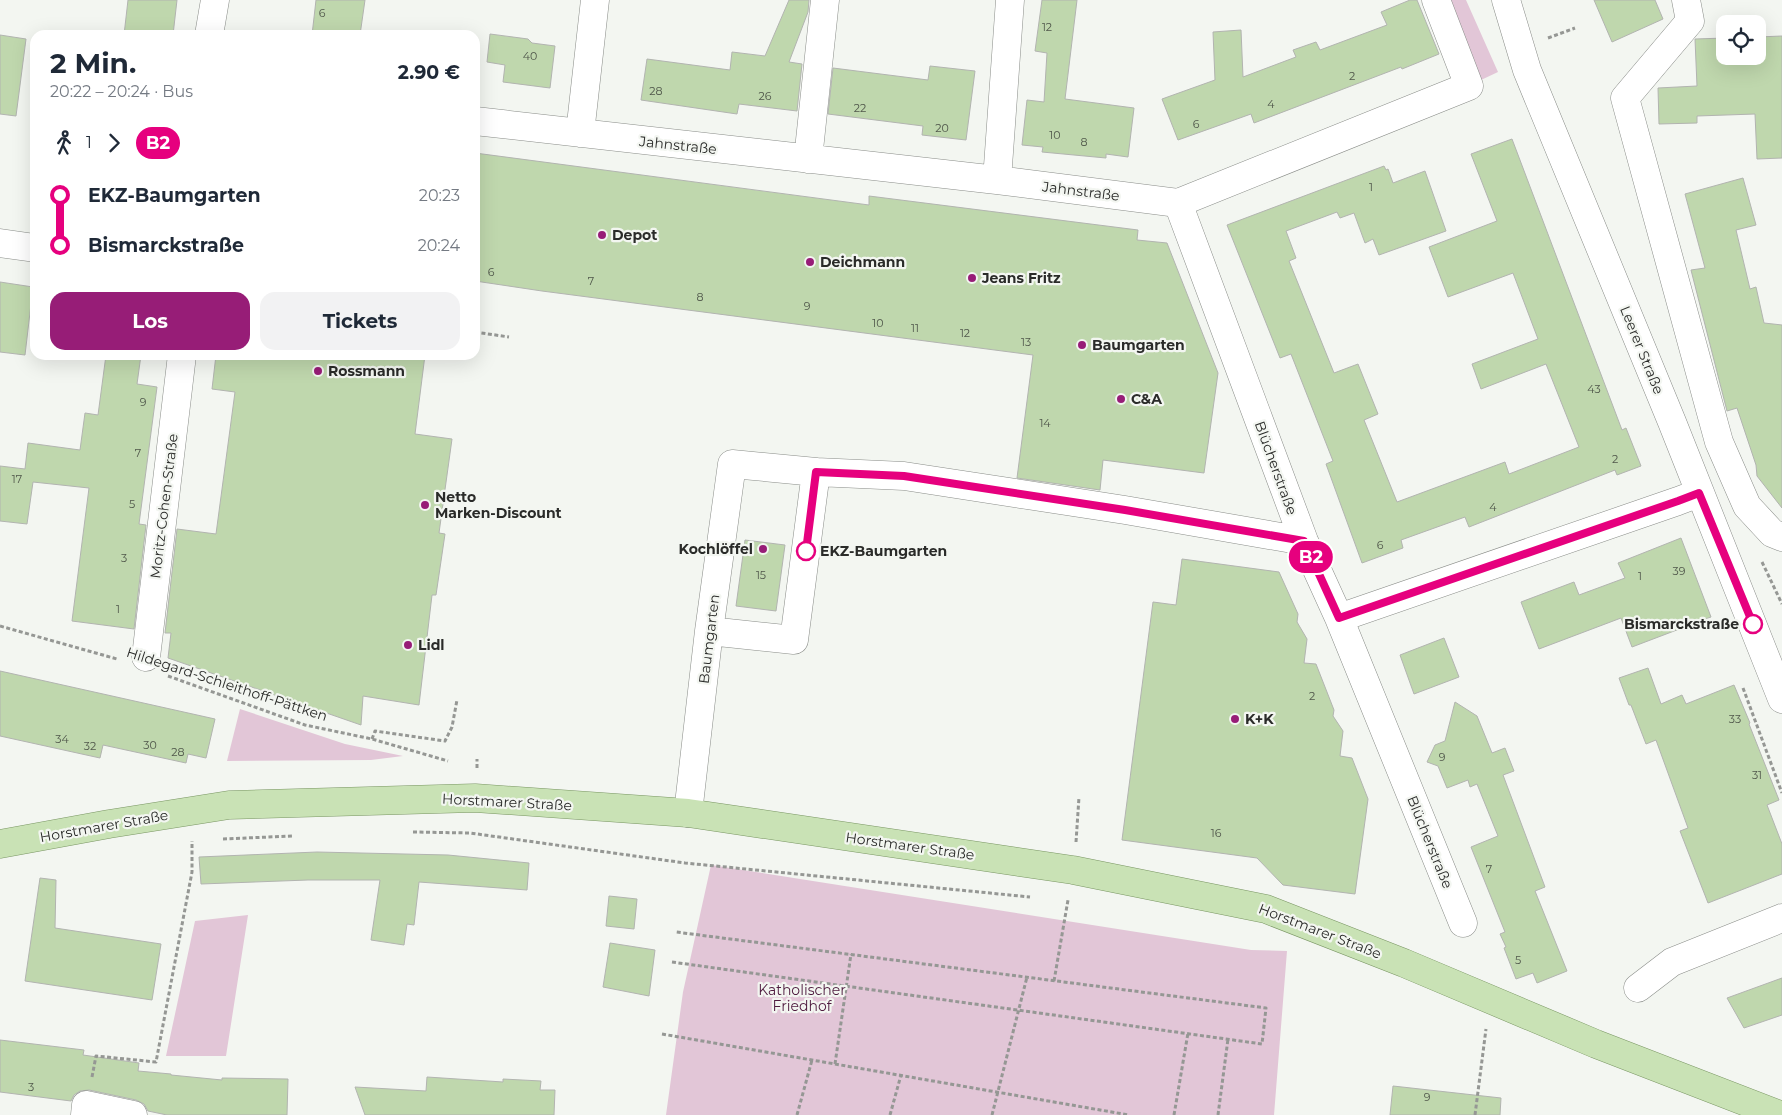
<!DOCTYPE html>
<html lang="de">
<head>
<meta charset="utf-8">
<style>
	body { margin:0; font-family:Montserrat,sans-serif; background:#f2f2f3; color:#1f2937; height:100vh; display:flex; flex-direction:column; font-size:19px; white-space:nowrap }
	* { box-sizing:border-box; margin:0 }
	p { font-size:16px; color:#747a83 }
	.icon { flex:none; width:28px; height:28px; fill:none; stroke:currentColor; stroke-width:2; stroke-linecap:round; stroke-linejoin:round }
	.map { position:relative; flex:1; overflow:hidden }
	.details { position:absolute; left:30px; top:30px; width:450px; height:330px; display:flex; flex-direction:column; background:#fff; border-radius:15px; box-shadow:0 5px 20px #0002 }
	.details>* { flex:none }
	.badge { padding:0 10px; border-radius:16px; font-size:18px; line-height:32px }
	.tools { position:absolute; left:1716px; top:15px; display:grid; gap:10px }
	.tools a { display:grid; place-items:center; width:50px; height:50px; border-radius:10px; background:#fff; box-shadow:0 5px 20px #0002; font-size:25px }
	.map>.badge { position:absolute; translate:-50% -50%; box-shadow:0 0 0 2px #fff }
	.legs { display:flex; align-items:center; gap:8px; height:55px; padding:0 20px; font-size:16px }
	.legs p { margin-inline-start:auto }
	.summary { display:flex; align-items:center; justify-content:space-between; height:85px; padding:0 20px }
	h1 { font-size:28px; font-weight:700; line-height:38px }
	.cta { display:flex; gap:10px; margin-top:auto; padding:10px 20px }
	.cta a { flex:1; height:58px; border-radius:15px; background:#971d77; color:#fff; font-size:20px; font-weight:700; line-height:58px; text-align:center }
	.cta a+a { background:#f2f2f3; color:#1f2937 }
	ul { padding:0 20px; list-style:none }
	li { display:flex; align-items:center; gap:18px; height:50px; font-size:19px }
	li i { display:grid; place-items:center; width:8px; height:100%; margin:0 6px; background:currentColor }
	li i::after { content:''; width:12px; height:12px; margin:-6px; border:4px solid; border-radius:50%; background:#fff }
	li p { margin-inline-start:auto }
	li:first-child i { background:linear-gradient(#0000 50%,currentColor 0) }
	li:last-child i { background:linear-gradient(currentColor 50%,#0000 0) }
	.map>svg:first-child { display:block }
</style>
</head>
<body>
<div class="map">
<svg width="1782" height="1115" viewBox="0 0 1782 1115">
	<rect width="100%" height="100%" fill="#f3f6f1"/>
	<path fill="#e2c6d7" d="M1447 0H1466L1498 72 1481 80Z
		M240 709 345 744 403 756 371 760 227 761Z
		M711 865 1251 950 1287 951 1274 1115H666L683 992Z
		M248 915 226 1056H166L195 921Z"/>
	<path fill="#bfd7ad" stroke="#b2b4b0" d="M128 0H177L173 35H124Z
		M316 0H365L360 35H312Z
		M789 0H809L808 12 789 62 802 64 797 111 739 104 737 114 641 100 647 59 730 70 732 52 765 56Z
		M1042 0H1077L1065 99 1134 108 1128 157 1106 154V158L1042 152 1043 147 1022 145 1027 100 1044 102 1047 53 1035 51Z
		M1410 0H1417L1439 54 1402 69 1401 67 1254 123 1251 114 1178 140 1162 99 1215 80 1213 32 1241 30 1243 77 1296 57 1293 50 1316 42 1320 50 1387 25 1381 12Z
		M1594 0H1655L1663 19 1612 42Z
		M490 34 528 39 532 43 555 46 550 88 503 82 505 65 487 62Z
		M0 35 26 39 16 116 0 114Z
		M1782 36V158L1757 159 1755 114 1697 116V123L1659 124 1658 88 1697 86 1695 39 1725 38V56H1758V37Z
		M930 66 975 71 966 140 922 135 923 126 828 114 833 68 928 80Z
		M1512 139 1622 430 1626 428 1641 466 1617 475 1615 470 1469 527 1465 517 1401 540 1403 548 1362 563 1326 464 1333 461 1291 354 1280 358 1227 225 1384 166 1386 170 1388 169 1393 183 1425 171 1446 231 1379 255 1373 239 1365 243 1354 213 1340 218 1337 212 1286 231 1296 258 1289 261 1334 373 1358 364 1378 414 1364 420 1397 502 1505 462 1509 474 1579 447 1546 364 1481 389 1472 364 1538 339 1513 273 1448 297 1429 247 1497 221 1471 154Z
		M475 153 869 205V196L1138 230 1137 240 1167 243 1218 373 1204 473 1103 460 1100 490 1017 478 1033 355 542 291 475 281Z
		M1743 178 1756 225 1736 230 1750 289 1756 287 1764 323 1782 325V508L1757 476 1756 465 1737 408 1727 411 1691 270 1705 268 1685 194Z
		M0 282 33 287 25 355 0 352Z
		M106 355H141L137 384 157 387 139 524 146 525 134 629 72 621 89 488 33 482 27 524 0 521V466L25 469 28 443 80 450 85 413 98 415Z
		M216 355H425L415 434 452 439 439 533 445 534 436 595H432L419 705 363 696 361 725 168 658 171 633H165L177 529 216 534 235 392 212 389Z
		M1681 538 1711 617 1632 647 1621 618 1539 649 1521 602 1574 582 1579 595 1625 578 1618 563Z
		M745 540 785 545 776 611 736 606Z
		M1182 559 1279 572 1298 614 1297 622 1307 639 1304 663 1316 664 1334 710 1333 716 1343 731 1340 756 1352 758 1368 799 1355 894 1283 885 1257 858 1122 840 1153 602 1176 605Z
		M1444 638 1459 677 1414 694 1400 655Z
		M1648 668 1661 704 1682 695 1686 704 1734 685 1750 723 1749 724 1779 800 1767 805 1782 844V874L1708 903 1680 831 1688 828 1656 740 1646 744 1631 705H1629L1619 678Z
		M0 671 215 719 206 758 188 754 186 763 103 745 100 758 0 736Z
		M1455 702 1477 716 1492 753 1505 748 1514 771 1503 775 1545 887 1535 891 1567 971 1537 983 1533 973 1516 979 1504 948 1506 947 1500 934 1505 932 1471 847 1498 836 1477 784 1470 787 1468 780 1447 788 1438 766 1427 762 1435 745 1445 741Z
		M317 852 448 855 529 863 527 890 419 882 414 925 407 924 404 945 371 940 380 880H308L201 884 199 857Z
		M40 878 56 880 55 928 161 944 152 1000 25 981Z
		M609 896 637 899 634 929 606 926Z
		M610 943 655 950 649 996 603 987Z
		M1782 978V1015L1744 1028 1727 998Z
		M0 1040 84 1050 83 1055 139 1063 138 1071 171 1074V1075L222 1080V1078L288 1079 287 1115H167L148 1111 144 1104 136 1100 89 1090 80 1091 74 1095 71 1101 0 1092Z
		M427 1077 503 1082V1079L541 1081 540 1090H555L554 1115H365L355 1087 426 1091Z
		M1393 1086 1501 1098 1500 1115H1390Z"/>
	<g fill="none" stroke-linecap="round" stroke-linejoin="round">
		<defs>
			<path id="minor" d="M1506 0 1527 70 1672 422 1782 699
				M1686 0 1690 21 1625 98 1719 442 1747 506 1772 533 1782 537
				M209 35 215 0
				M475 121 997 180 1178 203 1469 86 1436 0
				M580 133 595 0
				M808 159 825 0
				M997 180 1010 0
				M1178 203 1304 541 1339 618 1463 923
				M0 243 35 248
				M1339 618 1678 501 1699 493
				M709 631 794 640 816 472
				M146 657 182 355
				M688 813 709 631 732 464 816 472 904 476 1125 510 1304 541
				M1638 988 1672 962 1782 918
				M85 1115 86 1105 133 1115"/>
			<path id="major" d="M0 844 109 824 229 805 475 798 688 813 1073 870 1266 909 1404 963 1596 1044 1780 1115"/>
		</defs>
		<use href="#minor" stroke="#8a8d89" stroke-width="29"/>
		<use href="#major" stroke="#7a9664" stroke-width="29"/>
		<path stroke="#959794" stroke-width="3" stroke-dasharray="4 2.5" stroke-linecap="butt" d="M1548 38 1575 28
			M475 332 509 337
			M1762 562 1782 604
			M0 626 117 659
			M168 676 305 725 372 739 448 761
			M1743 688 1782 793
			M372 739 375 731 445 741 452 727 457 700
			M477 768V759
			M413 832 470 833 685 863 1030 897
			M223 839 292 836
			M1076 842 1079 797
			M672 962 1262 1044 1266 1008 676 932
			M1054 981 1068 900
			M662 1034 1129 1115
			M835 1064 851 954
			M92 1077 96 1056 156 1062 192 872V841
			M797 1115 812 1060
			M890 1115 901 1075
			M992 1115 1027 977
			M1174 1115 1188 1033
			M1218 1115 1228 1039
			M1475 1115 1486 1029"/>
		<use href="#minor" stroke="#fff" stroke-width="28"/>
		<use href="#major" stroke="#c9e2b5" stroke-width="28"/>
	</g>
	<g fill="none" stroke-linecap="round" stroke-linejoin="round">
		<defs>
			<path id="line-1" d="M806 551 816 472 904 476 1125 510 1304 541 1339 618 1678 501 1699 493 1753 624"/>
		</defs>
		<use href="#line-1" stroke="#fff" stroke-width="11"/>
		<use href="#line-1" stroke="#e6007e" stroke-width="8"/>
	</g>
	<g fill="#971d77" stroke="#f3f6f1" stroke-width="2">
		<circle cx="602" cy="235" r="5"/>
		<circle cx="810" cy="262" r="5"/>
		<circle cx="972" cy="278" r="5"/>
		<circle cx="1082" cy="345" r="5"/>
		<circle cx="318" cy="371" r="5"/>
		<circle cx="1121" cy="399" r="5"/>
		<circle cx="425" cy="505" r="5"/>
		<circle cx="763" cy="549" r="5"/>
		<circle cx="408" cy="645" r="5"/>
		<circle cx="1235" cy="719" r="5"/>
	</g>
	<g fill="#fff" stroke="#e6007e" stroke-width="2.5">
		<circle cx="806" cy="551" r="9"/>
		<circle cx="1753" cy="624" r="9"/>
	</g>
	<g text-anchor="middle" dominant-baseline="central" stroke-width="4.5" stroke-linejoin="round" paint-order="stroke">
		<g font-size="11" fill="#4f564a">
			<text x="322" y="13">6</text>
			<text x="1047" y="27">12</text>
			<text x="530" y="56">40</text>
			<text x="1352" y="76">2</text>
			<text x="656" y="91">28</text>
			<text x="765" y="96">26</text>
			<text x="1271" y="104">4</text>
			<text x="860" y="108">22</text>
			<text x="1196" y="124">6</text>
			<text x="942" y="128">20</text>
			<text x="1055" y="135">10</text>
			<text x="1084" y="142">8</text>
			<text x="1371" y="187">1</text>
			<text x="491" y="272">6</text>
			<text x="591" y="281">7</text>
			<text x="700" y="297">8</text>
			<text x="807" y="306">9</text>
			<text x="878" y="323">10</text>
			<text x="915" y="328">11</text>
			<text x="965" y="333">12</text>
			<text x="1026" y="342">13</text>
			<text x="1594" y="389">43</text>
			<text x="143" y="402">9</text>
			<text x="1045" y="423">14</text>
			<text x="138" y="453">7</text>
			<text x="1615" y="459">2</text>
			<text x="17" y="479">17</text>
			<text x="132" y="504">5</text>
			<text x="1493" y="507">4</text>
			<text x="1380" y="545">6</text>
			<text x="124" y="558">3</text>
			<text x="1679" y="571">39</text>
			<text x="761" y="575">15</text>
			<text x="1640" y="576">1</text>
			<text x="118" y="609">1</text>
			<text x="1312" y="696">2</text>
			<text x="1735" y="719">33</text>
			<text x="62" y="739">34</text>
			<text x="150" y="745">30</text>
			<text x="90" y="746">32</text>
			<text x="178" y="752">28</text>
			<text x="1442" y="757">9</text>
			<text x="1757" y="775">31</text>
			<text x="1216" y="833">16</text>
			<text x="1489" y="869">7</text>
			<text x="1518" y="960">5</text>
			<text x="31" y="1087">3</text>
			<text x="1427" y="1097">9</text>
		</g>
		<g font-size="14" fill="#2a2b29" stroke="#f3f6f1">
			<text transform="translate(678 145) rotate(6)">Jahnstraße</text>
			<text transform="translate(1081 191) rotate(7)">Jahnstraße</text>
			<text transform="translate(1642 350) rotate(68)">Leerer Straße</text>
			<text transform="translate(1276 468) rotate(70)">Blücherstraße</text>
			<text transform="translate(164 506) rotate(-83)">Moritz-Cohen-Straße</text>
			<text transform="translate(709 639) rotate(-83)">Baumgarten</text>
			<text transform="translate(227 684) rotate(18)">Hildegard-Schleithoff-Pättken</text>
			<text transform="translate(507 802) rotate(3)">Horstmarer Straße</text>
			<text transform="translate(104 826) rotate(-10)">Horstmarer Straße</text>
			<text transform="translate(1430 842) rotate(68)">Blücherstraße</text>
			<text transform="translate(910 846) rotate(8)">Horstmarer Straße</text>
			<text transform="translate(1320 931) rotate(21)">Horstmarer Straße</text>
		</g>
		<g font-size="14" font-weight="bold" fill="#2a2b29" stroke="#f3f6f1" text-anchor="start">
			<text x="612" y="235">Depot</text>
			<text x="820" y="262">Deichmann</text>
			<text x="982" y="278">Jeans Fritz</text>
			<text x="1092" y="345">Baumgarten</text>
			<text x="328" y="371">Rossmann</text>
			<text x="1131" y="399">C&amp;A</text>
			<text x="435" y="497">Netto<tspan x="435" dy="16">Marken-Discount</tspan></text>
			<text x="753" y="549" text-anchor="end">Kochlöffel</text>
			<text x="418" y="645">Lidl</text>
			<text x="1245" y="719">K+K</text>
		</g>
		<g font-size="14" font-weight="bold" fill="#2a2b29" stroke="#f3f6f1" text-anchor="start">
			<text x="820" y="551">EKZ-Baumgarten</text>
			<text x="1739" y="624" text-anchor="end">Bismarckstraße</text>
		</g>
		<g font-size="14" fill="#4e1a3e" stroke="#f3f6f1">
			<text x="802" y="990">Katholischer<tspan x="802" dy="16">Friedhof</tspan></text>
		</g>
	</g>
</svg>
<div class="tools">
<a><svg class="icon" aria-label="locate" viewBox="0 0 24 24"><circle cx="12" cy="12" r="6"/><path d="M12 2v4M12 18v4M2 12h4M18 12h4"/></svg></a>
</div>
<b class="badge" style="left:1311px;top:557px;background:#e6007e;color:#fff">B2</b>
<section class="details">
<div class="summary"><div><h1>2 Min.</h1><p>20:22 – 20:24 · Bus</p></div><b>2.90 €</b></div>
<div class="legs"><svg class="icon" aria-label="walk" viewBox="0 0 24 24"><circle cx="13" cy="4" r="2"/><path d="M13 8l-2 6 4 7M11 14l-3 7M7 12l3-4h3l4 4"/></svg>1<svg class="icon" aria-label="forward" viewBox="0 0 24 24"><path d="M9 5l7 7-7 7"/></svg><b class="badge" style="background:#e6007e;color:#fff">B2</b></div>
<ul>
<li><i style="color:#e6007e"></i><b>EKZ-Baumgarten</b><p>20:23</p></li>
<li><i style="color:#e6007e"></i><b>Bismarckstraße</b><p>20:24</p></li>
</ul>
<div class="cta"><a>Los</a><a>Tickets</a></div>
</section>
</div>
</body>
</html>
